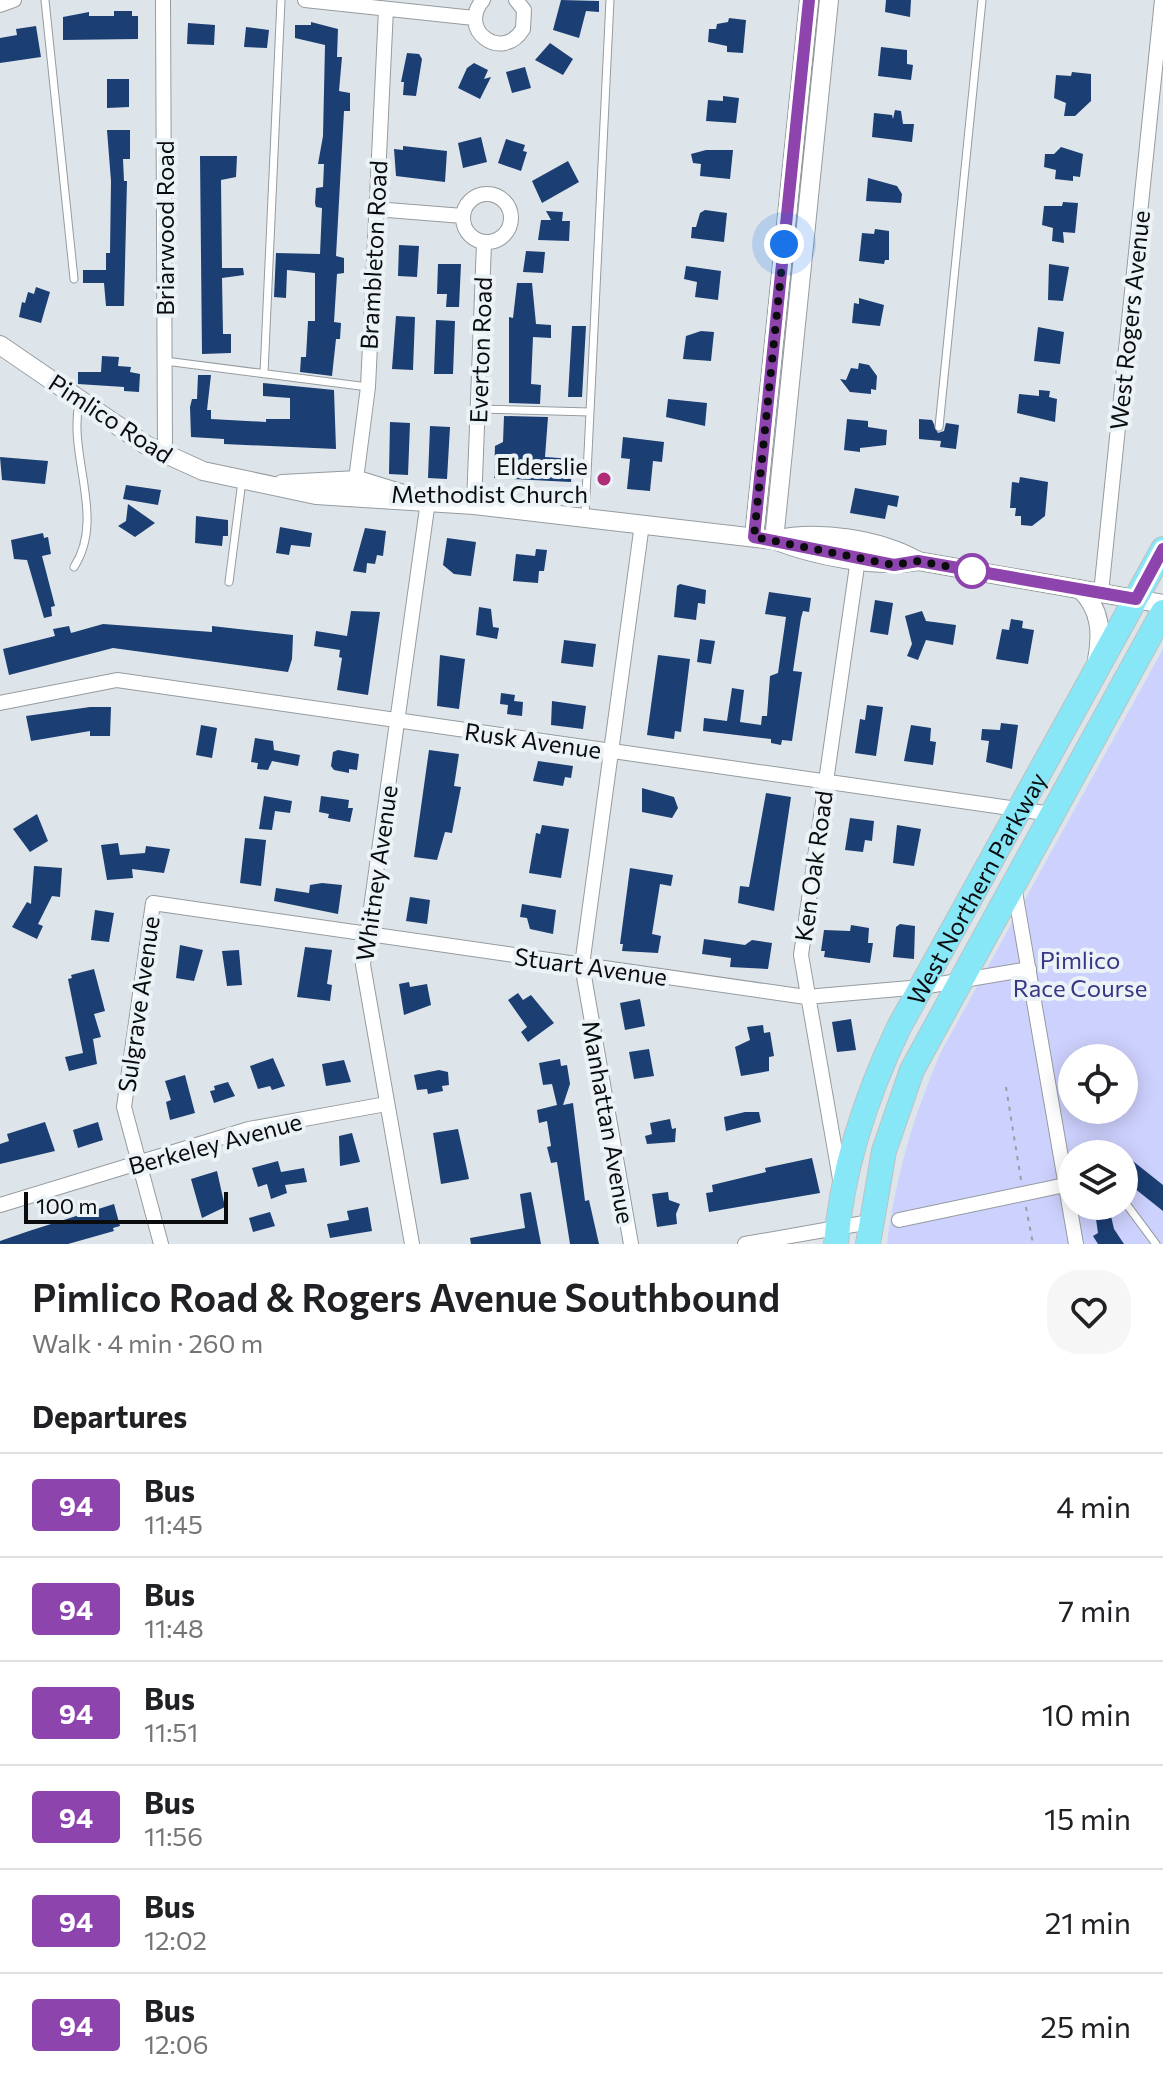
<!DOCTYPE html>
<html lang="en">
<head>
<meta charset="utf-8">
<style>
	body { margin:0; font-family:Commissioner,sans-serif; background:#f6f6f6; color:#202124; height:100vh; display:flex; flex-direction:column; font-size:30px; white-space:nowrap }
	* { box-sizing:border-box; margin:0 }
	p { font-size:26px; color:#757577 }
	.icon { flex:none; width:44px; height:44px; fill:none; stroke:currentColor; stroke-width:2; stroke-linecap:round; stroke-linejoin:round }
	.map { position:relative; height:1244px; overflow:hidden }
	.drawer { display:flex; flex-direction:column; background:#fff; flex:1 }
	.drawer>* { flex:none }
	.badge { padding:0 16px; border-radius:6px; font-size:28px; line-height:52px }
	.tools { position:absolute; left:1058px; top:1044px; display:grid; gap:16px }
	.tools a { display:grid; place-items:center; width:80px; height:80px; border-radius:50%; background:#fff; box-shadow:0 4px 20px #0003; font-size:40px }
	.scale { position:absolute; left:24px; bottom:20px; width:204px; box-sizing:border-box; padding-left:8px; border:4px solid #0a0c0e; border-top:0; font-size:22px; line-height:28px; white-space:nowrap; color:#0a0c0e; -webkit-text-stroke:6px #ecf3f7; paint-order:stroke }
	.you { position:absolute; width:40px; height:40px; margin:-20px; border:6px solid #fff; border-radius:50%; background:#1a73e8; box-shadow:0 0 0 12px #1a73e833 }
	.map>.badge { position:absolute; translate:-50% -50%; box-shadow:0 0 0 4px #fff }
	h2 { padding:0 32px; font-size:30px; line-height:72px }
	.round { display:grid; place-items:center; flex:none; width:84px; height:84px; border-radius:32px; background:#f6f6f6 }
	.headline { display:flex; align-items:center; justify-content:space-between; height:136px; padding:0 32px }
	h1 { font-size:38px; font-weight:600; line-height:60px }
	ul { padding:0; list-style:none }
	li { display:flex; align-items:center; gap:24px; height:104px; padding:0 32px; border-top:2px solid #e0e0e0 }
	li div { flex:1 }
	li b { display:block; font-size:30px }
	li em { font-style:normal }
	li .badge { min-width:88px; font-weight:700; text-align:center }
	.map>svg:first-child { display:block }
</style>
</head>
<body>
<div class="map">
<svg width="1163" height="1244" viewBox="0 0 1163 1244">
	<rect width="100%" height="100%" fill="#dee5ea"/>
	<path fill="#cdd1fd" fill-rule="evenodd" d="M1163 649V1244H887C896 1175 914 1113 942 1050ZM1072 1058H1124V1110H1072ZM1072 1154H1124V1206H1072Z"/>
	<path fill="#1b3e73" d="M561 0 599 1V12L586 11 579 38 553 30Z
		M886 0H911L910 17 885 12Z
		M114 11H132V16H138V39L63 40V17L89 12V16H114Z
		M729 18 746 20 743 53 727 52V46L708 42 709 29H716L717 24 728 22Z
		M311 22 338 29 337 57H342L339 91 350 93V111H344L336 256 344 258V273L337 274 334 322 341 323 340 339H336L332 376 300 372 301 357H306L308 321H315V273L287 270 286 298 274 297 276 253 320 254 322 208 316 207 315 203 316 188 323 187 324 164H318L323 136 325 45 295 38V25H311Z
		M188 23 215 25 214 45 187 44Z
		M36 26 41 57 0 63V38L17 35 16 29Z
		M246 27 269 30 267 48 244 47Z
		M550 43 573 59 563 75 535 60Z
		M881 47 907 50V64L913 65 911 80 878 76Z
		M407 53 419 54 422 59 416 96 403 95 404 82H401Z
		M474 63 488 70 484 79 491 77 480 99 458 88 467 68Z
		M525 67 531 88 512 93 506 72Z
		M1072 72 1091 74V101L1075 116H1064L1066 103 1054 98 1056 75 1071 76Z
		M107 79H129V107L107 108Z
		M723 96 739 98 736 123 706 121 708 100 723 101Z
		M895 110 901 111 903 124H914L912 142 872 137 874 113 892 115 893 119Z
		M107 130H130V159H123L124 181H127L124 306H106L104 283H83V270H106V253H110L111 181Z
		M481 137 487 162 463 168 458 143Z
		M506 139 525 145 523 151 527 152 521 171 498 163Z
		M403 146 447 151 445 182 396 176 394 149 403 150Z
		M1061 147 1083 154 1080 177 1073 176V181L1055 179 1056 170 1044 167 1045 154H1054Z
		M706 150H733L730 179 700 176 701 164 693 163 691 154Z
		M200 156H237L236 177 221 180 222 268H243L244 275 222 278 223 334H231V353L202 354Z
		M568 161 579 182 542 203 532 181Z
		M868 178 897 186 902 194 901 203 866 201Z
		M1063 202 1078 203 1075 233 1063 232 1064 243 1052 241 1053 228 1042 225 1044 206H1062Z
		M705 210 727 213 724 242 691 238 692 227H696L700 213Z
		M546 211 563 212 562 221H570L569 241 538 240 541 220H551Z
		M875 229 889 231V260H885L884 264 859 261 862 233 874 234Z
		M399 245 419 246 417 277 398 276Z
		M526 251 545 252 543 273 523 272Z
		M438 264H461L459 307H446L447 294H437Z
		M1049 264 1069 267 1063 301 1048 300Z
		M686 266 721 271 718 300 695 297 697 282 684 279Z
		M517 283H532L536 324 551 325V338L533 337 531 384 541 385 540 404 509 403V317L513 318Z
		M36 287 50 292 41 323 19 317 22 302 25 303 28 292 34 294Z
		M859 298 884 305 880 326 852 323 854 303 859 304Z
		M396 316 415 317 413 370 392 369Z
		M436 320 455 321 453 374H434Z
		M572 326H586L582 397H568Z
		M1038 327 1064 332 1060 364 1034 361Z
		M701 331 714 332 711 361 683 359 686 336Z
		M102 356 119 357 118 366 131 367 130 372 140 374 139 392 124 391V387L78 384V372H101Z
		M859 363 869 365 877 376 876 390 871 389V394L850 392 840 379 846 380 851 368 858 369Z
		M198 375H211L207 410H211V419L266 422V419H290V398L263 396V383L334 390 336 449 224 444V439L191 437 190 407 192 399H197Z
		M1039 390 1050 391 1049 397 1057 399 1055 422 1017 413 1019 394 1039 396Z
		M668 399 707 403 705 426 666 417Z
		M504 416 548 417 545 457 573 459 571 482 494 478 495 446 503 442Z
		M847 419 868 421V427L887 430 886 445 860 448V452L844 450Z
		M919 419 932 420 938 433 944 431 946 423 959 425 956 449 940 447 941 441 919 439Z
		M390 422 410 423 408 475 389 474Z
		M430 426 450 427 447 479 428 478Z
		M623 437 664 442 662 462 653 461 650 491 627 489 630 459 621 458Z
		M0 457 48 461 45 484 2 480Z
		M1020 477 1048 482 1045 516 1032 526 1021 525V516H1015L1016 508H1010L1012 482 1019 483Z
		M126 485 161 490 158 505 123 499Z
		M855 488 899 496 897 507 888 505 885 519 850 513Z
		M128 504 155 523 135 537 118 526 126 521Z
		M196 516 228 520V536H223L222 546 195 543Z
		M280 527 312 533 310 547 291 545 289 555 276 553Z
		M365 528 386 531 383 556 377 555 375 564 367 563 366 573 353 571Z
		M43 533 44 538 48 537 51 554 42 556 55 606 51 607 52 616 44 618 27 560 14 559 11 540Z
		M447 538 476 542 471 576 454 574 443 565Z
		M536 549 547 550 544 571H539L538 583 513 581 516 554 535 556Z
		M680 584 706 590 705 604 698 603 696 620 674 617 677 586Z
		M769 592 811 598 809 612 803 611 801 618 793 671 802 672 792 741 782 740 781 745 771 743V739L703 731 704 718 727 721 732 688 744 690 740 722 761 725 762 716H767L770 676 778 673 786 617 765 614Z
		M875 600 893 603 888 635 870 632Z
		M479 607 491 609 493 627 499 628 497 639 476 635Z
		M351 611 380 612 368 695 337 690 342 658 339 657 340 650 314 646 316 631 347 636Z
		M922 611 926 621 956 625 953 645 926 640 918 660 907 656 912 644 905 616Z
		M1011 619 1023 621 1022 628 1034 630 1028 664 996 659 1002 629 1009 630Z
		M103 624 212 632V626L293 635 292 659 288 672 113 648 9 675 3 649 55 636 53 629 69 626 71 633Z
		M700 639 715 641 711 664 697 662Z
		M564 640 596 644 593 667 561 663Z
		M440 655 465 659 459 709 437 706Z
		M658 655 690 659 681 732 675 731 674 739 647 735Z
		M501 693 515 695 514 701 523 702 522 716 507 714 508 705 500 704Z
		M552 701 586 706 583 729 551 725Z
		M867 705 883 707 876 756 855 753 860 719 865 720Z
		M90 707H111L110 736H90V731L31 741 26 716Z
		M1001 723 1018 725 1012 769 986 762 989 741 981 740 982 729 1000 730Z
		M201 725 217 728 212 758 196 755Z
		M911 725 931 728 930 741 936 742 933 765 904 761Z
		M255 738 273 741 274 750 300 755 298 766 272 761 268 770 257 769 258 763 251 762Z
		M338 750 359 754 357 770 349 769V773L334 770 331 766 333 752Z
		M429 750 459 754 454 786 461 787 452 833 445 832 437 860 414 857Z
		M538 761 573 766 571 778 565 777 563 786 533 781Z
		M642 788 674 797 678 808 672 818 642 812Z
		M766 793 791 797 774 911 738 903 740 886 749 887Z
		M264 796 292 801 290 813 275 811 272 830 259 829Z
		M321 796 349 800 348 808H353L350 822 328 818 329 814 319 812Z
		M37 814 48 841 30 852 13 829Z
		M850 818 874 821 872 841 865 840 863 852 845 850Z
		M542 825 569 829 561 878 529 873 536 833 540 834Z
		M897 825 921 829 914 866 893 863Z
		M245 838 266 840 261 886 240 883Z
		M118 843 120 855 145 853 146 846 170 849 164 873 132 869 133 878 107 880 101 845Z
		M34 866 62 868 60 897 52 896 38 924 43 926 37 939 12 927 27 902 31 904Z
		M630 868 673 875 671 886 660 884 652 934 661 936 658 953 622 951 623 944H620Z
		M322 883 342 885 338 914 274 901 276 888 309 893 310 885Z
		M410 897 430 900 427 924 406 921Z
		M522 904 556 910 553 934 530 929 527 918 520 917Z
		M95 910 114 913 109 942 91 940Z
		M900 924 915 926 914 959 893 957 896 927Z
		M851 925 869 928 868 943H873L870 963 824 957 825 951H821L824 930 850 931Z
		M704 939 745 945 752 940 772 943 768 969 730 967 731 958 702 954Z
		M180 945 203 950 194 981 176 978Z
		M305 947 332 950 327 984 332 985 330 1001 297 997Z
		M239 950 242 985 227 986 222 951Z
		M94 969 105 1011 94 1014 101 1037 93 1039 97 1064 69 1071 65 1057 83 1053 68 979 72 978 71 975Z
		M409 982 410 987 427 984 431 1005 404 1015 399 984Z
		M518 993 523 1000 531 995 554 1023 528 1042 521 1032 527 1027 508 1000Z
		M640 999 645 1026 625 1030 620 1003Z
		M851 1019 856 1050 837 1052 832 1022Z
		M763 1025 764 1033 770 1032 774 1056 769 1057V1071L741 1076 735 1047 750 1040 747 1027Z
		M649 1049 654 1076 634 1079 629 1052Z
		M273 1058 285 1086 272 1090 270 1086 258 1089 250 1066Z
		M560 1059 561 1066 567 1065 570 1084 563 1105 573 1103 585 1201 589 1200 599 1244H570L557 1162 551 1163 547 1147 551 1146 547 1121 539 1123 537 1110 557 1105 552 1084 543 1085 539 1063Z
		M344 1060 351 1082 326 1086 322 1064Z
		M439 1070 448 1072 449 1085 442 1086 443 1091 428 1094 427 1089 417 1090 414 1075Z
		M185 1075 195 1113 170 1120 166 1102 171 1100 165 1081Z
		M228 1082 235 1096 214 1103 210 1091 215 1090 214 1086Z
		M745 1112H759L761 1122 726 1131 724 1117Z
		M670 1119 672 1129 676 1128 675 1142 647 1144 645 1136 652 1134 650 1123Z
		M45 1122 55 1151 0 1164V1144L9 1141 7 1134Z
		M98 1122 103 1140 78 1148 73 1130Z
		M458 1129 469 1179 441 1184 433 1133Z
		M352 1133 360 1162 340 1166 339 1136Z
		M1124 1154 1163 1185V1211L1124 1180Z
		M812 1158 820 1193 709 1212 706 1193 713 1192 712 1185 766 1172 765 1168Z
		M278 1161 281 1172 304 1168 307 1182 285 1185 287 1193 271 1199 267 1184 258 1187 252 1168Z
		M217 1171 225 1207 202 1218 191 1179Z
		M531 1192 541 1244H471L470 1238 525 1228 520 1194Z
		M668 1192 669 1200 680 1204 676 1214 677 1224 657 1227 652 1194Z
		M114 1204 120 1226 113 1228 114 1231 68 1244H0V1241L29 1231Z
		M368 1207 372 1231 330 1238 327 1224 349 1220 347 1211Z
		M270 1212 275 1226 253 1232 249 1218Z
		M1111 1216 1114 1229 1124 1244H1098L1093 1236 1098 1233 1096 1219Z"/>
	<g fill="none" stroke-linecap="round" stroke-linejoin="round">
		<defs>
			<path id="service" d="M45 0 74 279
				M165 361 368 387
				M264 373 281 0
				M478 409 590 412
				M939 427 982 0
				M585 515 610 0
				M74 567C106 518 68 457 79 403
				M229 582 242 481
				M1089 1147V1154
				M1124 1201 1156 1244"/>
			<path id="minor" d="M163 0 165 455
				M305 0 474 18
				M483 0C457 30 502 63 523 29L524 10 516 0
				M0 5 14 0
				M463 218a24 24 0 1 1 48 0a24 24 0 1 1-48 0Z
				M375 209 463 216
				M355 487 368 387 386 9
				M474 505 484 243
				M1101 593 1162 0
				M0 703 117 680 1052 814
				M1014 886 1076 1244
				M840 1179 801 955 858 559 850 541
				M0 1205 249 1129 386 1104
				M899 1220 1065 1185
				M161 1244 124 1107 153 903 806 997 922 987 1029 969
				M412 1244 363 965 428 501
				M631 1244 582 965 642 524
				M745 1244 870 1222"/>
			<path id="tertiary" d="M0 345 146 445 203 471 316 495 474 505 774 540C816 556 874 568 918 561L1163 604
				M282 484 358 480 410 496
				M754 537 809 0
				M774 540 829 0
				M774 540C819 530 878 539 918 561
				M1080 589C1101 609 1102 633 1097 660"/>
			<g id="primary">
				<path id="s1" d="M836 1244C842 1167 866 1096 899 1027L1163 549"/>
				<path d="M868 1244 884 1151 912 1070 1163 612"/>
			</g>
		</defs>
		<use href="#service" stroke="#959b9f" stroke-width="9"/>
		<use href="#minor" stroke="#959b9f" stroke-width="16"/>
		<use href="#tertiary" stroke="#959b9f" stroke-width="20"/>
		<use href="#primary" stroke="#bfc0c0" stroke-width="26"/>
		<path stroke="#979da1" stroke-width="2" stroke-dasharray="4 6" stroke-linecap="butt" d="M1006 1087 1021 1180
			M1026 1207 1033 1244"/>
		<use href="#service" stroke="#fff" stroke-width="7"/>
		<use href="#minor" stroke="#fff" stroke-width="14"/>
		<use href="#tertiary" stroke="#fff" stroke-width="18"/>
		<use href="#primary" stroke="#88e7f7" stroke-width="24"/>
	</g>
	<g fill="none" stroke-linecap="round" stroke-linejoin="round">
		<defs>
			<path id="line" d="M809 0 754 537 894 565 918 561 1136 599 1163 549"/>
		</defs>
		<use href="#line" stroke="#fff" stroke-width="18"/>
		<use href="#line" stroke="#8e44ad" stroke-width="12"/>
		<path stroke="#0a0c0e" stroke-width="8" stroke-dasharray="0 14.4" d="M784 244 754 537 894 565 918 561 972 571"/>
	</g>
	<circle fill="#af2d78" stroke="#ecf3f7" stroke-width="3" cx="604" cy="479" r="8"/>
	<circle fill="#fff" stroke="#8e44ad" stroke-width="4" cx="972" cy="571" r="16"/>
	<g text-anchor="middle" dominant-baseline="central" stroke-width="8" stroke-linejoin="round" paint-order="stroke">
		<g font-size="24" fill="#0a0c0e" stroke="#ecf3f7">
			<text transform="translate(164 228) rotate(-90)">Briarwood Road</text>
			<text transform="translate(373 255) rotate(-87)">Brambleton Road</text>
			<text transform="translate(1129 320) rotate(-84)">West Rogers Avenue</text>
			<text transform="translate(480 350) rotate(-88)">Everton Road</text>
			<text transform="translate(111 418) rotate(33)">Pimlico Road</text>
			<text transform="translate(533 740) rotate(8)">Rusk Avenue</text>
			<text transform="translate(813 866) rotate(-82)">Ken Oak Road</text>
			<text transform="translate(376 873) rotate(-82)">Whitney Avenue</text>
			<text stroke="none"><textPath href="#s1" startOffset="386">West Northern Parkway</textPath></text>
			<text transform="translate(591 966) rotate(8)">Stuart Avenue</text>
			<text transform="translate(138 1004) rotate(-82)">Sulgrave Avenue</text>
			<text transform="translate(609 1122) rotate(80)">Manhattan Avenue</text>
			<text transform="translate(215 1143) rotate(-15)">Berkeley Avenue</text>
		</g>
		<g font-size="24" fill="#0a0c0e" stroke="#ecf3f7" text-anchor="end">
			<text x="588" y="465">Elderslie<tspan x="588" dy="28">Methodist Church</tspan></text>
		</g>
		<g font-size="24" fill="#3a3585" stroke="#ecf3f7">
			<text x="1080" y="959">Pimlico<tspan x="1080" dy="28">Race Course</tspan></text>
		</g>
	</g>
</svg>
<div class="tools">
<a><svg class="icon" aria-label="locate" viewBox="0 0 24 24"><circle cx="12" cy="12" r="6"/><path d="M12 2v4M12 18v4M2 12h4M18 12h4"/></svg></a>
<a><svg class="icon" aria-label="layers" viewBox="0 0 24 24"><path d="M12 4l9 5-9 5-9-5zM3 14l9 5 9-5"/></svg></a>
</div>
<div class="scale">100 m</div>
<div class="you" style="left:784px;top:244px"></div>
</div>
<section class="drawer">
<div class="headline"><div><h1>Pimlico Road &amp; Rogers Avenue Southbound</h1><p>Walk · 4 min · 260 m</p></div><a class="round"><svg class="icon" aria-label="heart" viewBox="0 0 24 24"><path d="M12 20l-8-8c-3-5 5-10 8-4 3-6 11-1 8 4z"/></svg></a></div>
<h2>Departures</h2>
<ul>
<li><span class="badge" style="background:#8e44ad;color:#fff">94</span><div><b>Bus</b><p>11:45</p></div><em>4 min</em></li>
<li><span class="badge" style="background:#8e44ad;color:#fff">94</span><div><b>Bus</b><p>11:48</p></div><em>7 min</em></li>
<li><span class="badge" style="background:#8e44ad;color:#fff">94</span><div><b>Bus</b><p>11:51</p></div><em>10 min</em></li>
<li><span class="badge" style="background:#8e44ad;color:#fff">94</span><div><b>Bus</b><p>11:56</p></div><em>15 min</em></li>
<li><span class="badge" style="background:#8e44ad;color:#fff">94</span><div><b>Bus</b><p>12:02</p></div><em>21 min</em></li>
<li><span class="badge" style="background:#8e44ad;color:#fff">94</span><div><b>Bus</b><p>12:06</p></div><em>25 min</em></li>
</ul>
</section>
</body>
</html>
